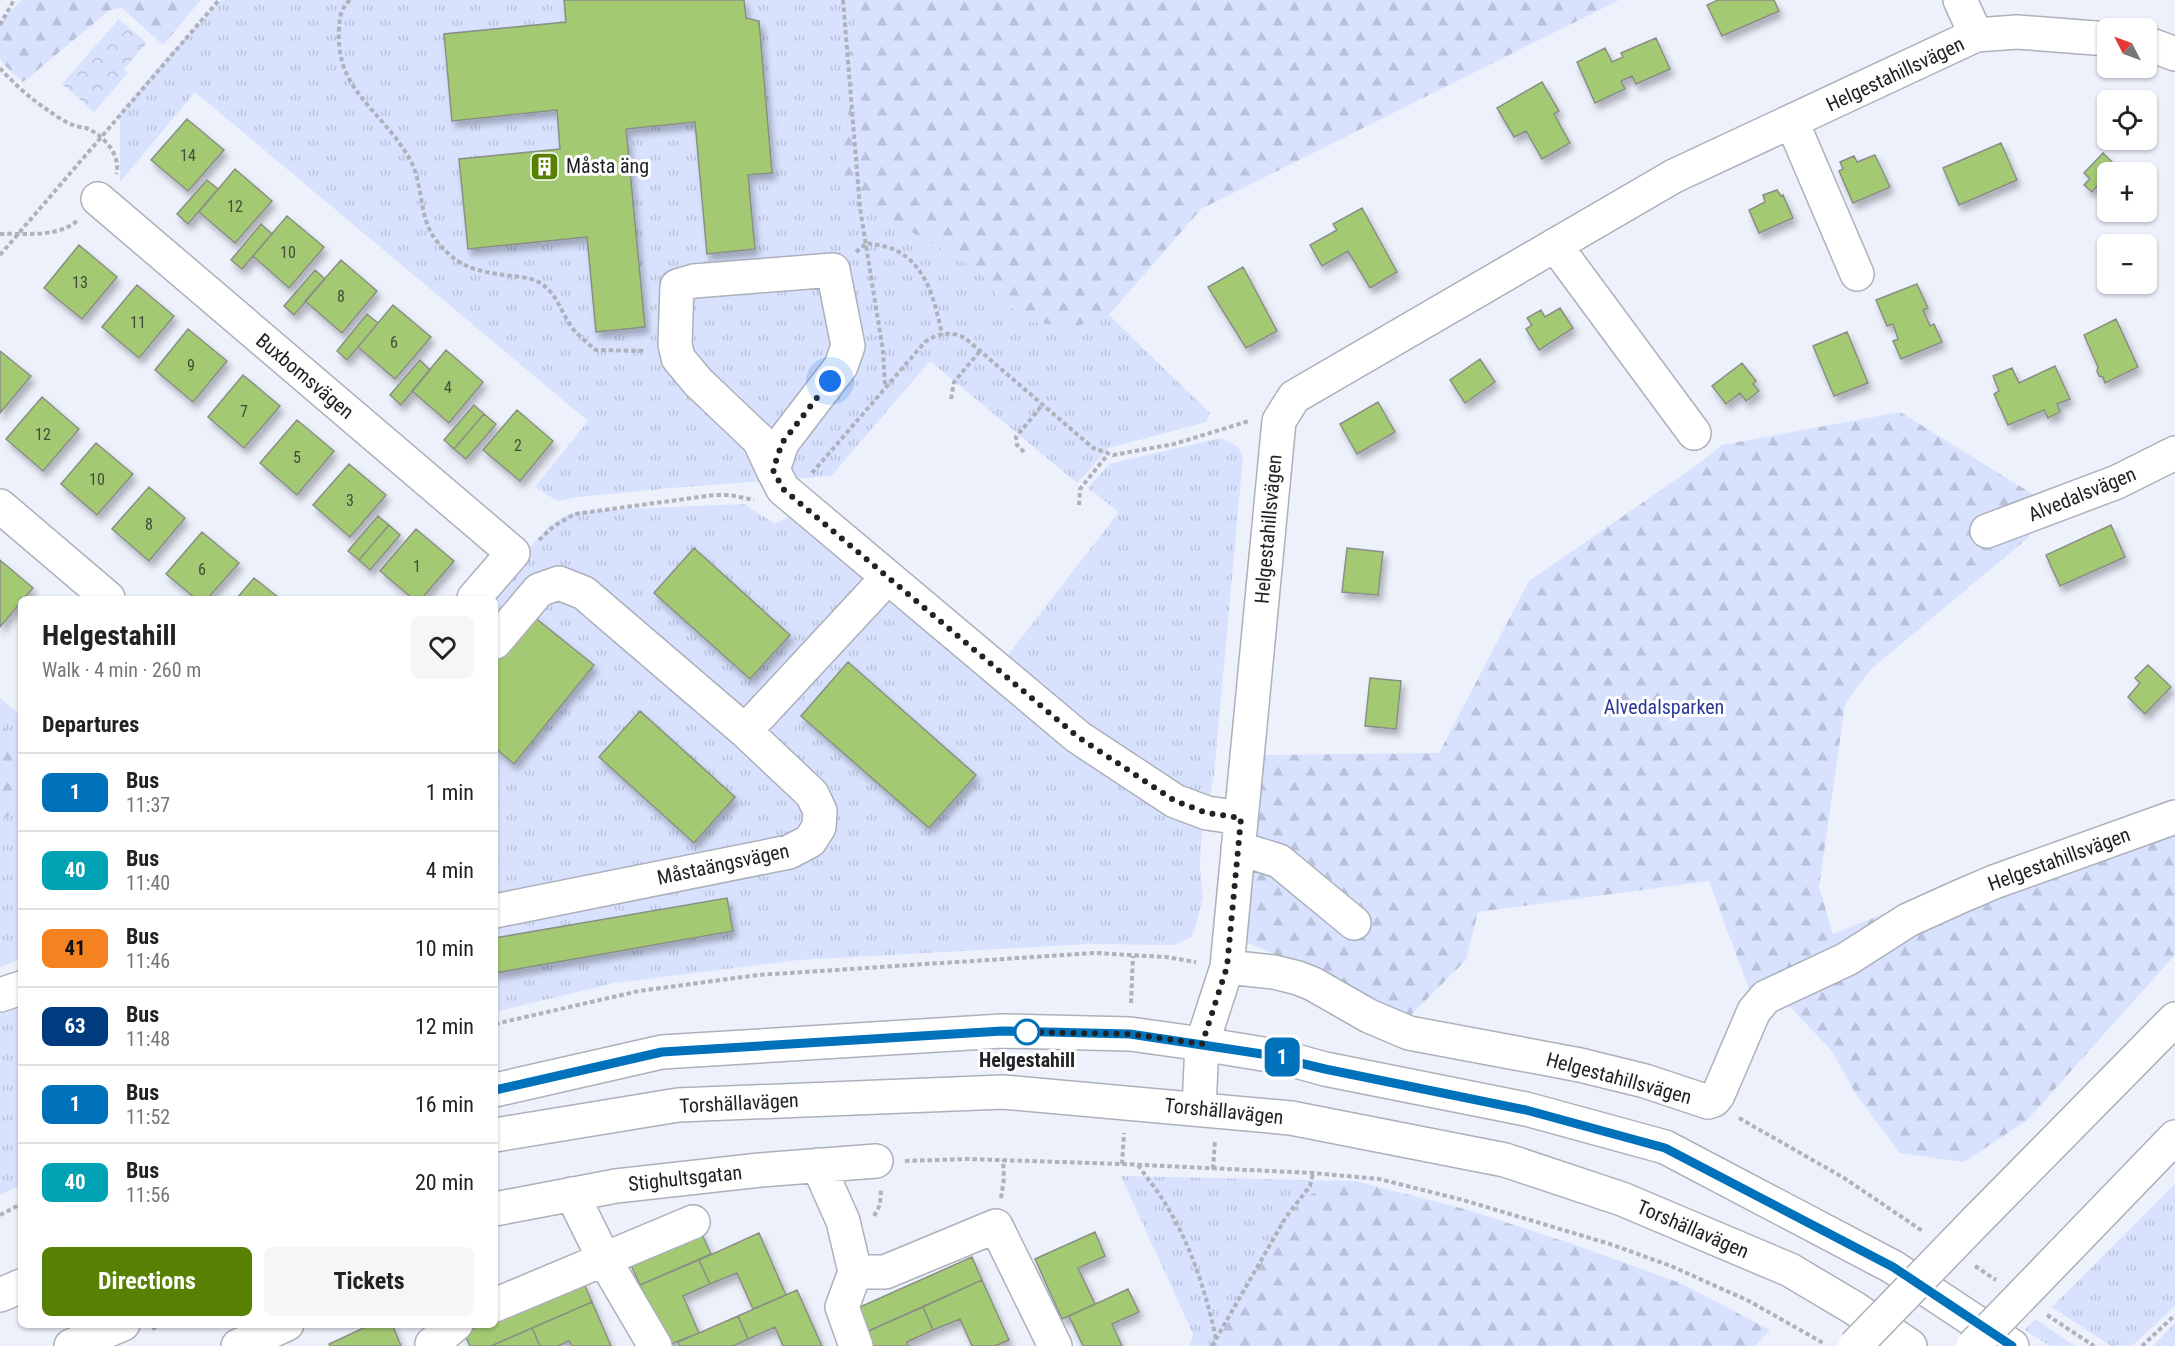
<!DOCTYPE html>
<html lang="en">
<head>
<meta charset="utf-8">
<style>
	body { margin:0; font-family:"Roboto Condensed",sans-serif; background:#f6f6f6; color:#222; height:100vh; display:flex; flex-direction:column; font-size:22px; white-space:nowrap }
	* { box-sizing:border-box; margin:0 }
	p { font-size:20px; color:#767676 }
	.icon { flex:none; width:33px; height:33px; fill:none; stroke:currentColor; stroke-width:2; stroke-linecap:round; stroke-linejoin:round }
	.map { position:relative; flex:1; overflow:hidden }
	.side { position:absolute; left:18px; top:596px; width:480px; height:732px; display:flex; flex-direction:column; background:#fff; border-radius:9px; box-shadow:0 2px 4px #0004 }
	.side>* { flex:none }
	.badge { padding:0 12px; border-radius:9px; font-size:21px; line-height:39px }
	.needle { width:39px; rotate:312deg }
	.buttons { position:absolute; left:2097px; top:18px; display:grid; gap:12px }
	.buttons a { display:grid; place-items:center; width:60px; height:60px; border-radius:9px; background:#fff; box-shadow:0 2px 4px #0004; font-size:30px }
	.you { position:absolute; width:30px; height:30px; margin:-15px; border:4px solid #fff; border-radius:50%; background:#1a73e8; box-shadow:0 0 0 9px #1a73e833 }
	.map>.badge { position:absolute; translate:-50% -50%; box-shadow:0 0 0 3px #fff }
	h2 { padding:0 24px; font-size:22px; line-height:54px }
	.round { display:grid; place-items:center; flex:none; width:63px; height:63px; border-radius:9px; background:#f6f6f6 }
	.headline { display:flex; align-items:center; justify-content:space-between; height:102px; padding:0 24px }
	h1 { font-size:28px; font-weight:700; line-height:45px }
	.action { display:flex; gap:12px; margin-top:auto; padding:12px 24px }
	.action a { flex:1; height:69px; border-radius:9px; background:#588103; color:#fff; font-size:24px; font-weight:700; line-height:69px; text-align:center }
	.action a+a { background:#f6f6f6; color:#222 }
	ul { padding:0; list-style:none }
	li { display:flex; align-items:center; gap:18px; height:78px; padding:0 24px; border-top:2px solid #e0e0e0 }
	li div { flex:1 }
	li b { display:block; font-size:22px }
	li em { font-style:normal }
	li .badge { min-width:66px; font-weight:700; text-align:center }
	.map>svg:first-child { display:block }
</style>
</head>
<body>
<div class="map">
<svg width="2175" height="1346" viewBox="0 0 2175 1346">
	<defs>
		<pattern id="grass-tufts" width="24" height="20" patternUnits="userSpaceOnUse" patternTransform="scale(1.5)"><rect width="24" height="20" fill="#d8e2fe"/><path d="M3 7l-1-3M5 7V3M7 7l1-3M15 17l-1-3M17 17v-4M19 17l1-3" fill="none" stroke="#b9c2da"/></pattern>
		<pattern id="forest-firs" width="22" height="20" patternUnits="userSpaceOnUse" patternTransform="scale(1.5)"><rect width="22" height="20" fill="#d8e2fe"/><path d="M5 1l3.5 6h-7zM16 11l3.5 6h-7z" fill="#b9c2da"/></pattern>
		<pattern id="park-crowns" width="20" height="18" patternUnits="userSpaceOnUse" patternTransform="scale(1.5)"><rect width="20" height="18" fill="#d8e2fe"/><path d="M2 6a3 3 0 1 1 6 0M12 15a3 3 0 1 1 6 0" fill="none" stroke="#b9c2da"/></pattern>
		<filter id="shadow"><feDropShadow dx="3.5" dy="6" stdDeviation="3" flood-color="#0004"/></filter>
	</defs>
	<rect width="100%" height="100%" fill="#edf1fc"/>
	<path fill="url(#grass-tufts)" d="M221 0H861L854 28 850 63 852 85 849 110 837 153 841 186 861 203 980 271 998 298 1075 327 1109 315 1210 413 1206 422 1109 448 1077 483 930 361 831 476 671 488 577 497 557 501 535 487 588 421 195 92 120 182V113L162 63Z
		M1221 438 1238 447 1243 456 1214 775 1201 841 1200 868 1203 897 1195 929 1190 938 1173 945 1091 944 799 960 614 983 495 1012V598H486L549 526 567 515 582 511 744 504 775 524 792 515 987 682 1119 512 1088 488 1109 464Z
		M0 698 21 716V742L0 724Z
		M21 808V959L0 967V821Z
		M21 1007V1185L0 1195V1014Z
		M1121 1176 1355 1181C1320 1186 1310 1192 1286 1217L1213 1346H1190L1193 1334Z
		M2175 1184V1306L2133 1345 2111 1346 2052 1307Z
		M2035 1319 2075 1346H2050L2025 1330Z
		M2175 1323V1346H2153Z"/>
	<path fill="url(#forest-firs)" d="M22 0H201L163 45 122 8 110 10 23 82 4 65 0 58V25L3 19Z
		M861 0H1619L1201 209 1109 315 1075 327 1030 322 998 298 980 271 861 203 841 186 837 153 849 110 852 85 850 63 854 28Z
		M1900 412 2039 498 2029 537 1870 670 1845 704 1819 887 1833 934 2072 838 2175 818V955L2027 1120 1964 1162 1900 1153 1856 1094 1831 1050 1791 1008 1750 992 1709 881 1478 912 1466 960 1405 1021 1348 985 1239 939 1260 755 1439 753 1529 581 1700 463 1722 445Z
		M0 724 21 742V808L0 821Z
		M1355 1181 1468 1210 1578 1246 1680 1283 1770 1330 1755 1346H1213L1286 1217C1310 1192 1320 1186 1355 1181Z"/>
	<path fill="url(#park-crowns)" d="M119 19 147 43 124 69 128 73 94 112 62 84Z"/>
	<path fill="#a3c973" stroke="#8a8f85" stroke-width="1.5" filter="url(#shadow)" d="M564 0H744L746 18 759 21 772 173 748 175 755 249 707 254 695 122 626 129 645 327 596 332 587 237 468 249 459 159 560 149 557 110 452 121 444 34 566 22Z
		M1718 0H1774L1779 11 1722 36 1707 5Z
		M1656 38 1670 69 1636 84 1632 76 1621 81 1625 89 1595 103 1577 62 1605 48 1612 62 1623 57 1621 53Z
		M1542 82 1559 111 1554 114 1570 143 1542 159 1526 131 1514 137 1497 108Z
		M187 119 224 150 188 191 151 160Z
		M2001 143 2017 180 1959 205 1943 168Z
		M2103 153 2116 166 2119 163 2129 172H2108V196L2097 186 2092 192 2084 185 2090 179 2084 173Z
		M1875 155 1890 187 1853 203 1839 171 1843 169 1840 162 1854 156 1857 162Z
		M235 169 272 201 235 243 199 212Z
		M207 180 218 189 188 224 177 214Z
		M1777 190 1781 196 1783 195 1793 218 1759 233 1749 210 1765 202 1763 195Z
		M1362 208 1397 272 1370 288 1348 251 1322 266 1310 245 1337 230 1333 224Z
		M287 216 324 247 289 288 253 256Z
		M261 224 272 234 242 269 231 260Z
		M79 245 117 277 82 319 44 288Z
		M341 260 377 291 342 333 305 301Z
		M1243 267 1277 331 1246 348 1208 287Z
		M315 270 325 279 294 315 284 306Z
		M1917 284 1928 308 1923 310 1930 326 1934 324 1942 342 1901 359 1893 341 1898 339 1893 324 1887 326 1876 300Z
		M137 285 174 316 139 358 102 327Z
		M393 305 431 337 395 379 358 347Z
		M1560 308 1573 328 1539 350 1526 329 1532 325 1527 318 1541 310 1545 317Z
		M367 314 378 323 347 360 337 351Z
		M2116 319 2138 367 2105 383 2103 377 2099 376 2097 371 2098 367 2084 335Z
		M188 329 227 361 193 402 155 370Z
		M1847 332 1868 383 1834 396 1813 346Z
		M446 350 483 382 449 423 412 391Z
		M0 351 31 376 0 413Z
		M1480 359 1495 382 1465 403 1450 380Z
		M420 360 430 370 401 405 390 395Z
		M1742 363 1756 381 1753 384 1759 391 1746 401 1740 393 1726 404 1712 386Z
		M2055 366 2070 399 2057 404 2060 412 2048 418 2044 410 2008 425 1994 394 1999 391 1993 376 2012 368 2019 383Z
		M243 375 280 406 244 448 208 417Z
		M42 397 79 429 43 471 6 439Z
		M1378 402 1395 432 1357 454 1340 424Z
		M474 405 484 414 454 449 444 440Z
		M517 410 553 441 520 481 483 450Z
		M484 414 496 424 466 459 454 449Z
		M297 420 334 451 297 495 260 463Z
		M96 443 133 474 97 515 61 484Z
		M349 464 386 495 350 537 313 505Z
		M149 487 185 518 149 561 112 529Z
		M378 516 389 525 359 560 348 551Z
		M389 525 400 535 370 570 359 560Z
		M2111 525 2125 557 2060 586 2046 555Z
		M416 529 454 561 422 598H412L380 571Z
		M202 532 239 563 208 598H195L166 574Z
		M694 548 790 635 750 679 654 593Z
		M1347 548 1383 552 1378 595 1342 592Z
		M0 560 33 588 24 598H21V602L0 627Z
		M254 578 279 598H237Z
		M528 612 594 665 514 764 495 748V653Z
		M848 662 976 775 929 828 801 716Z
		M2148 665 2171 687 2145 714 2128 697 2140 683 2135 678Z
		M1370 678 1401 681 1396 729 1365 726Z
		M640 711 735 797 694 843 599 757Z
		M727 898 733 931 495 973V938Z
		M700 1230 711 1254 640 1285 629 1261Z
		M1095 1232 1105 1256 1078 1268 1095 1304 1062 1319 1035 1259Z
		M759 1233 786 1295 753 1309 737 1273 710 1284 699 1260Z
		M972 1257 982 1280 864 1333 853 1310Z
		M699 1260 710 1284 683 1296 699 1333 666 1346 640 1285Z
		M982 1280 1009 1340 995 1346H972L960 1319 933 1330 923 1307Z
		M583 1281 592 1302 491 1346H470L464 1333 482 1324H495V1319Z
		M1128 1289 1139 1312 1112 1324 1122 1346H1083L1069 1316Z
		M797 1290 822 1346H783L775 1327 748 1339 738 1316Z
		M592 1302 611 1346H572L569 1341 558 1346H540L532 1328Z
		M923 1307 933 1330 907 1342 908 1346H869L864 1333Z
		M738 1316 748 1339 733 1346H680L678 1342Z
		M372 1324H392L401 1346H330L329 1344Z
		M532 1328 540 1346H491Z"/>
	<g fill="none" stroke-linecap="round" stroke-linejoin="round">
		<defs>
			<path id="minor" d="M1960 0 1976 35
				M2146 43 2175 54
				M1792 122 1857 274
				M98 199 513 553 474 598
				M1555 245 1694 433
				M773 470 759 440 698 382 678 358 675 344 677 286 694 281 833 270 848 346 841 366 782 443 773 470 783 489 1078 737 1175 801 1207 813 1241 818
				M0 506 108 598
				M1987 531 2117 482 2175 453
				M495 642 539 590 559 583 584 593 745 731 812 794 820 811 819 827 810 841 789 852 495 911
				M745 731 888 577
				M1238 848 1279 861 1354 923
				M1227 967 1274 972 1298 978 1313 984 1369 1016 1409 1033 1580 1065 1645 1081 1708 1102 1714 1100 1718 1095 1754 1011 1766 997 1847 959 1908 920 1959 897 1994 882 2175 817
				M0 995 21 988
				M1202 1044 1227 967 1279 421 1294 397 1674 176 1976 35 2017 32 2108 39
				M818 1165 843 1221 855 1272
				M572 1194 604 1259 655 1346
				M495 1209 616 1186 760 1170 876 1161
				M855 1272H885L996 1226 1055 1346
				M855 1272 842 1307 856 1346
				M495 1305 693 1222
				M71 1346 123 1324
				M238 1346 287 1324
				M434 1346 432 1344 456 1324"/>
			<path id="major" d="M495 1090 662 1052 1002 1031 1130 1034 1202 1044 1281 1057 1325 1069 1526 1109 1665 1147 1893 1267 2012 1346
				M1199 1108 1202 1044
				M495 1135 678 1105 1003 1092 1291 1118 1505 1160 1622 1199 1790 1270 1854 1308 1910 1346
				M0 1295 21 1286"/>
			<path id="highway" d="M1978 1219 2175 1019
				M2062 1254 2175 1137"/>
		</defs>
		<use href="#minor" stroke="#acb0ba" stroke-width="36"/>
		<use href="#major" stroke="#acb0ba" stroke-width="36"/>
		<use href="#highway" stroke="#acb0ba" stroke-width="36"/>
		<path stroke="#afb2bb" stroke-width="4" stroke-dasharray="4.5 3" stroke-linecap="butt" d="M350 0C341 8 340 16 339 28 336 81 365 99 395 137 402 147 410 157 414 168 426 203 417 226 449 254 467 271 489 273 512 276 522 277 533 278 542 284 558 296 562 314 573 329 580 337 588 344 596 350L646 351
			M843 0 860 208 883 351 885 386
			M0 25 14 0
			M0 68C14 84 31 99 49 111 56 116 65 122 73 125 77 127 82 127 86 128 103 134 122 156 116 174
			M0 234C25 233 57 238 77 221
			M856 252 867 243C876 245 887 246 895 250 927 265 935 302 942 334
			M0 255 219 0
			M951 399 954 382 980 351
			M1024 452 1017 445 1016 437 1043 404
			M812 473 925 342C938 333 951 331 965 338L1093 448 1113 455 1174 444 1249 421
			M1079 505 1080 489 1108 454
			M539 540 554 526 575 514 714 495H730L754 500
			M1131 1003 1133 956
			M495 1024 639 991 758 975 1095 953 1166 957 1196 962
			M1739 1118 1844 1178 1924 1232
			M905 1161 967 1159 1122 1164 1313 1173 1379 1179 1463 1200 1610 1244 1671 1266 1749 1301 1825 1344
			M1122 1164 1124 1133
			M1138 1165C1147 1178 1157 1190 1165 1203 1191 1245 1206 1292 1216 1339
			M1213 1169 1215 1140
			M1001 1198 1004 1178 1003 1160
			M0 1215 21 1204
			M874 1216 880 1205 881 1190
			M1975 1266 1996 1280
			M2047 1315 2094 1346
			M152 1329 164 1324
			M1212 1346 1286 1217 1310 1186 1313 1173
			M2142 1346 2175 1315"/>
		<use href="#minor" stroke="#fff" stroke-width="33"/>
		<use href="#major" stroke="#fff" stroke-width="33"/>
		<use href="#highway" stroke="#fff" stroke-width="33"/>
		<defs>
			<path id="highway-bridge" d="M1855 1346 1978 1219
				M1973 1346 2062 1254"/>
		</defs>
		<use href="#highway-bridge" stroke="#acb0ba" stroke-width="36" stroke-linecap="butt"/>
		<use href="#highway-bridge" stroke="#fff" stroke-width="33"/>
	</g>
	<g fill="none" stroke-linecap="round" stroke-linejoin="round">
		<defs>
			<path id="line" d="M495 1090 662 1052 1002 1031 1130 1034 1262 1054 1325 1069 1526 1110 1665 1148 1893 1267 2012 1346"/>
		</defs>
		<use href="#line" stroke="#fff" stroke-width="14"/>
		<use href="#line" stroke="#0072bc" stroke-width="9"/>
		<path stroke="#212226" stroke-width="6" stroke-dasharray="0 10.8" d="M830 381 782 443 773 470 783 489 1078 737 1175 801 1207 813 1241 818 1227 967 1202 1044 1130 1034 1023 1032H1027"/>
	</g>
	<defs>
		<symbol id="building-square" viewBox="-11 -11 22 22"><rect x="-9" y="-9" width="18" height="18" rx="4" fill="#588103" stroke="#fefefe"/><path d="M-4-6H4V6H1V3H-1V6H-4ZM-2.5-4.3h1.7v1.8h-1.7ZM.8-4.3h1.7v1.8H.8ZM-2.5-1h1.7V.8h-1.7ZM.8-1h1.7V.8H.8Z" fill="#fff"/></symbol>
	</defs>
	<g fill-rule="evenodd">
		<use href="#building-square" x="528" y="150" width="33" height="33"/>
	</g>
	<circle fill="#fff" stroke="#0072bc" stroke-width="3" cx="1027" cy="1032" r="12"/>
	<g text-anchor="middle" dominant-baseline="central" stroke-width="6" stroke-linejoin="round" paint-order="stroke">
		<g font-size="16" fill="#424c39">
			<text x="188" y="155">14</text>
			<text x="235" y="206">12</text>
			<text x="288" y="252">10</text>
			<text x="80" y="282">13</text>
			<text x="341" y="296">8</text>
			<text x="138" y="322">11</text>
			<text x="394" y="342">6</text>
			<text x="191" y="365">9</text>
			<text x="448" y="387">4</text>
			<text x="244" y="411">7</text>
			<text x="43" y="434">12</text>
			<text x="518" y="445">2</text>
			<text x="297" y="457">5</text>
			<text x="97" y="479">10</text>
			<text x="350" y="500">3</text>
			<text x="149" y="524">8</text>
			<text x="417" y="566">1</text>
			<text x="202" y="569">6</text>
		</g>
		<g font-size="20" fill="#212226" stroke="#fefefe">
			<text transform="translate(1895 74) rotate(-25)">Helgestahillsvägen</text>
			<text transform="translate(305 376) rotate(40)">Buxbomsvägen</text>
			<text transform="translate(2082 494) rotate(-22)">Alvedalsvägen</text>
			<text transform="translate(1268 529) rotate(-85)">Helgestahillsvägen</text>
			<text transform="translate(2059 859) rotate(-20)">Helgestahillsvägen</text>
			<text transform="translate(723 864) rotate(-12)">Måstaängsvägen</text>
			<text transform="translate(1619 1078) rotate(15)">Helgestahillsvägen</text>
			<text transform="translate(739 1103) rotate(-3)">Torshällavägen</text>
			<text transform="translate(1224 1111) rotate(6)">Torshällavägen</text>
			<text transform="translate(685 1178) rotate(-6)">Stighultsgatan</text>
			<text transform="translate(1693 1229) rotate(23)">Torshällavägen</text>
		</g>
		<g font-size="20" fill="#212226" stroke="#fefefe" text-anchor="start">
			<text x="566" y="166">Måsta äng</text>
		</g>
		<g font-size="20" fill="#2a3994" stroke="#fefefe">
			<text x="1664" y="707">Alvedalsparken</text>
		</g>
		<g font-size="20" font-weight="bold" fill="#212226" stroke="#fefefe">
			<text x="1027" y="1060">Helgestahill</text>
		</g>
	</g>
</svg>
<div class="buttons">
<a><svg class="needle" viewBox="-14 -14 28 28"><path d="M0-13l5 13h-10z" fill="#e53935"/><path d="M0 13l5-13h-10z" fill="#767676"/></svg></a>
<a><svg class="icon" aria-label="locate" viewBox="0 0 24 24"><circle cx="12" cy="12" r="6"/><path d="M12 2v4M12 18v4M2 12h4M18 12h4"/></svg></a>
<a>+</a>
<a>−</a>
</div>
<div class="you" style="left:830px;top:381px"></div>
<b class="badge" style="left:1282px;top:1057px;background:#0072bc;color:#fff">1</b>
<section class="side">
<div class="headline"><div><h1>Helgestahill</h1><p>Walk · 4 min · 260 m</p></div><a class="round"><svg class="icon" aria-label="heart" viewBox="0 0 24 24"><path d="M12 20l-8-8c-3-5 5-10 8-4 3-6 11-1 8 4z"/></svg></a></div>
<h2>Departures</h2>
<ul>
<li><span class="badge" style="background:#0072bc;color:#fff">1</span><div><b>Bus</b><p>11:37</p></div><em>1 min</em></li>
<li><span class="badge" style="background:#00a3b4;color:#fff">40</span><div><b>Bus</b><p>11:40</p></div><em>4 min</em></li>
<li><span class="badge" style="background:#f58220;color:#111">41</span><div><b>Bus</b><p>11:46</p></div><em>10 min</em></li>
<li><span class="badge" style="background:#003b80;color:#fff">63</span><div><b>Bus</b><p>11:48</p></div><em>12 min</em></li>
<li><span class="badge" style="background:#0072bc;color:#fff">1</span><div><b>Bus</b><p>11:52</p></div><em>16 min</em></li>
<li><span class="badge" style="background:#00a3b4;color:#fff">40</span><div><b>Bus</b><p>11:56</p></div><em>20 min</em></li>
</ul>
<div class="action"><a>Directions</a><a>Tickets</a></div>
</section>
</div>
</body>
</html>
